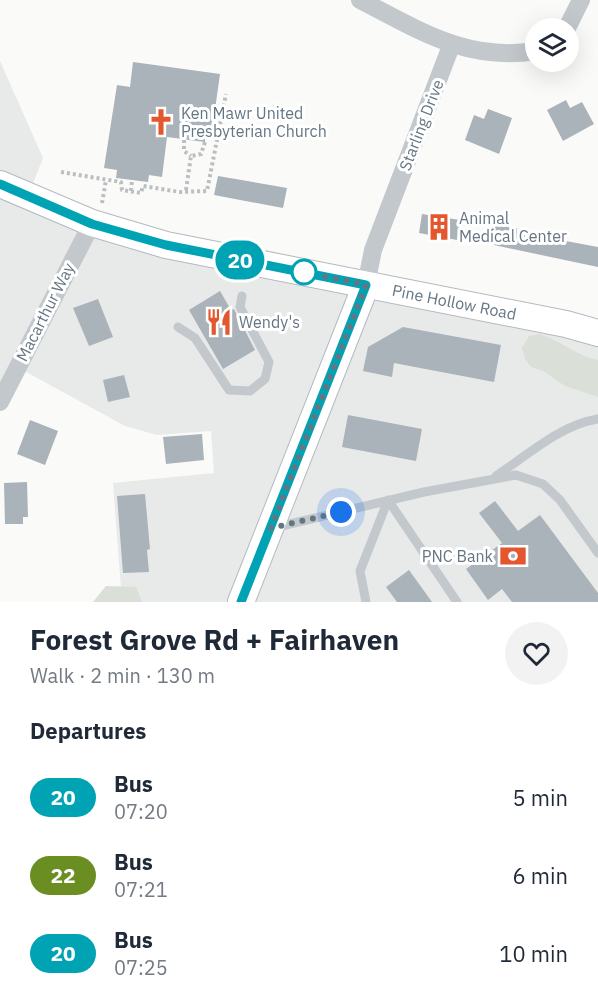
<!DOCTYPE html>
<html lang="en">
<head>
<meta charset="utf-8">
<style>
	body { margin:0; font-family:"IBM Plex Sans",sans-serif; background:#f2f2f3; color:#1f2937; height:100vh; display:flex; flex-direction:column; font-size:22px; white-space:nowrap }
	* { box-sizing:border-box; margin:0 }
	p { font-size:20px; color:#747a83 }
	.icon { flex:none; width:33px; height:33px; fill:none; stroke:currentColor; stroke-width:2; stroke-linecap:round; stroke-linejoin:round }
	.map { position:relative; height:602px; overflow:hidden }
	.drawer { display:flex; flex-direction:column; background:#fff; flex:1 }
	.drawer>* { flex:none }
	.badge { padding:0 12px; border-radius:20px; font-size:21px; line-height:39px }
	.controls { position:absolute; left:525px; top:18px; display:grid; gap:12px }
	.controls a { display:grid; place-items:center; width:54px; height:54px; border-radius:50%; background:#fff; box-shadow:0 6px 24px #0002; font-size:30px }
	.you { position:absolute; width:30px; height:30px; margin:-15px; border:4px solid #fff; border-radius:50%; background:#1a73e8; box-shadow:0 0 0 9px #1a73e833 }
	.map>.badge { position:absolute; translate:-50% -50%; box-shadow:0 0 0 3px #fff }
	h2 { padding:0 30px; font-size:22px; line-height:54px }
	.round { display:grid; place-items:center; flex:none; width:63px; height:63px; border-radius:32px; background:#f2f2f3 }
	.head { display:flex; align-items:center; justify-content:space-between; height:102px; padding:0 30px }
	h1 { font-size:28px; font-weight:700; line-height:45px }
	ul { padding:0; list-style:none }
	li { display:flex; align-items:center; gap:18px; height:78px; padding:0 30px }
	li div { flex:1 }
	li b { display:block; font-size:22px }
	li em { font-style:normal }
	li .badge { min-width:66px; font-weight:700; text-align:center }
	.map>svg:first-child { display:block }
</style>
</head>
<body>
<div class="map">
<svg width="598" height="602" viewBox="0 0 598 602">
	<rect width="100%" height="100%" fill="#fafaf8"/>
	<path fill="#e8e9e9" d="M0 61 43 158 28 196 92 223 598 329V602H122L113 483 214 473 211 431 157 435 125 426 17 367 0 402Z"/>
	<path fill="#dadfd7" d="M540 334C561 341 577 356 598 360V397L565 386 543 371 531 367 525 359 522 348 529 336Z
		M106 586 136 587 142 602H93Z"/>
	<path fill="#aab3b9" d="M133 62 220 74 211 138 205 137V142L167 137 162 177 149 175 148 182 116 178 117 170 104 168 117 85 130 87Z
		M566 100 570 108 582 102 594 124 563 141 547 110Z
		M488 109 512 118 499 154 465 140 474 115 484 119Z
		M218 176 287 188 283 208 214 195Z
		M422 214 460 220 457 240 419 233Z
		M493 224 517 228V232L598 247V267L489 244Z
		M220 291 231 310 234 309 255 350 223 369 189 310Z
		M98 299 113 337 89 346 73 308Z
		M403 327 501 345 494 382 394 363 392 377 363 371 368 347Z
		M124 375 130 397 108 402 103 380Z
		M348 415 422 429 416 461 342 447Z
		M30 420 58 431 45 465 17 454Z
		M202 434 204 460 166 464 163 437Z
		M27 482 28 517H23V524H5L4 483Z
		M145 494 150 549 147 550 149 572 123 573 117 496Z
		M495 501 518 531 540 515 598 593V602H512L502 589 488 600 466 569 502 543 479 513Z
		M409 570 432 602H397L386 587Z"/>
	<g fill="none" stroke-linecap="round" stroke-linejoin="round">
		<defs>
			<g id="secondary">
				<path id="s1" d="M0 184 92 223 166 245 566 324 598 333"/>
				<path d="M241 602 366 285"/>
			</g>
		</defs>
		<use href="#secondary" stroke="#b3babf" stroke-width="28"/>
		<path stroke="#bbbfc2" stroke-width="4" stroke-dasharray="3 3" stroke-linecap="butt" d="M184 134V151L191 156
			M61 172 121 182 122 190 141 193 143 186 180 192 207 191 226 94
			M186 190 191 156 201 154 205 142
			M131 191 132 180
			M102 203 106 180"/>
		<path stroke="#c3c8cc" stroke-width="9" d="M178 327 195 338 229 390 250 391 265 379 269 362 240 307 242 296
			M496 476C528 455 560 425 598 419
			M388 500 457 602
			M273 528 424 492 516 475 543 484 560 500 598 553
			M366 602 360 571 388 500"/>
		<path stroke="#c3c8cc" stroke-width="18" d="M360 0C419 30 466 62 536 51
			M567 28 581 0
			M366 285 373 250 451 46
			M0 402 92 223"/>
		<use href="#secondary" stroke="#fff" stroke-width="26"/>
	</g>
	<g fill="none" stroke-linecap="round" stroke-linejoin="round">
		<defs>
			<path id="line" d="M0 184 92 224 166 245 366 285 241 602"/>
		</defs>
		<use href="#line" stroke="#fff" stroke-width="14"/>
		<use href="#line" stroke="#00a3b4" stroke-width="9"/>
		<path stroke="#657683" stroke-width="6" stroke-dasharray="0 10.8" d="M304 272 366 285 271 528 341 512"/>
	</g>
	<defs>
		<symbol id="church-bare" viewBox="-9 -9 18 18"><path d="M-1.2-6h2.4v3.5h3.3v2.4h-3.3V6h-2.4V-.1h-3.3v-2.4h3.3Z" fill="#e4572e" stroke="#fff" stroke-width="2.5" paint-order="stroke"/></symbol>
		<symbol id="building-bare" viewBox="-9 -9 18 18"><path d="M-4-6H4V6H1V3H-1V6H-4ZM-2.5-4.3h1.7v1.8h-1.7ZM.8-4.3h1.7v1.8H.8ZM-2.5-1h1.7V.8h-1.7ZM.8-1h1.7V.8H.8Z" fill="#e4572e" stroke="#fff" stroke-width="2.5" paint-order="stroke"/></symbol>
		<symbol id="restaurant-bare" viewBox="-9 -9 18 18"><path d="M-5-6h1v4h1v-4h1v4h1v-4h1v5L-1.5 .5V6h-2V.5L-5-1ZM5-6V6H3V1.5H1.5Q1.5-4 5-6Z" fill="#e4572e" stroke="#fff" stroke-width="2.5" paint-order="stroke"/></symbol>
		<symbol id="bank-bare" viewBox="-9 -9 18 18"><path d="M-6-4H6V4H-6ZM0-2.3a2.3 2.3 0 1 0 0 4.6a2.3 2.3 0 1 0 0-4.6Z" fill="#e4572e" stroke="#fff" stroke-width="2.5" paint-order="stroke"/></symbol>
	</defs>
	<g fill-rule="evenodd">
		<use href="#church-bare" x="142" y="103" width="38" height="38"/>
		<use href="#building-bare" x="420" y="208" width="38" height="38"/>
		<use href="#restaurant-bare" x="200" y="303" width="38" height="38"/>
		<use href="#bank-bare" x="494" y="537" width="38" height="38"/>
	</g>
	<circle fill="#fff" stroke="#00a3b4" stroke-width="3" cx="304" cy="272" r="12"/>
	<g text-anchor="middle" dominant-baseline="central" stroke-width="6" stroke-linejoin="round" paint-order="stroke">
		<g font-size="16" fill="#657683" stroke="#fff" text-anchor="start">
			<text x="181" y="113">Ken Mawr United<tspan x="181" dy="18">Presbyterian Church</tspan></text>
			<text x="459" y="218">Animal<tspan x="459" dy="18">Medical Center</tspan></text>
			<text x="239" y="322">Wendy's</text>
			<text x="493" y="556" text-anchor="end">PNC Bank</text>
		</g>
		<g font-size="16" fill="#657683" stroke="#fff">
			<text transform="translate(421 125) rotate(-69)">Starling Drive</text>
			<text stroke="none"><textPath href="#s1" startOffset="471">Pine Hollow Road</textPath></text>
			<text transform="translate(45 312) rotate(-63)">Macarthur Way</text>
		</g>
	</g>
</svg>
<div class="controls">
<a><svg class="icon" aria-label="layers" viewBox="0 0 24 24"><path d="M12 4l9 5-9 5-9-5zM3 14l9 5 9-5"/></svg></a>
</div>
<div class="you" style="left:341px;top:512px"></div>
<b class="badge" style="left:240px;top:260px;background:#00a3b4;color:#fff">20</b>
</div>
<section class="drawer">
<div class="head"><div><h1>Forest Grove Rd + Fairhaven</h1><p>Walk · 2 min · 130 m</p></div><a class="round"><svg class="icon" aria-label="heart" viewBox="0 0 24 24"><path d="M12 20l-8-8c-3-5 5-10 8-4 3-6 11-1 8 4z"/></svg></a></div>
<h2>Departures</h2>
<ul>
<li><span class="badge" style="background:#00a3b4;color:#fff">20</span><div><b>Bus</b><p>07:20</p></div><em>5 min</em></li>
<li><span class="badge" style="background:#6b8e23;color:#fff">22</span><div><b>Bus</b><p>07:21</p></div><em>6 min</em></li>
<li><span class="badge" style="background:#00a3b4;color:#fff">20</span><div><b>Bus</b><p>07:25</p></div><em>10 min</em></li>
</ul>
</section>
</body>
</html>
